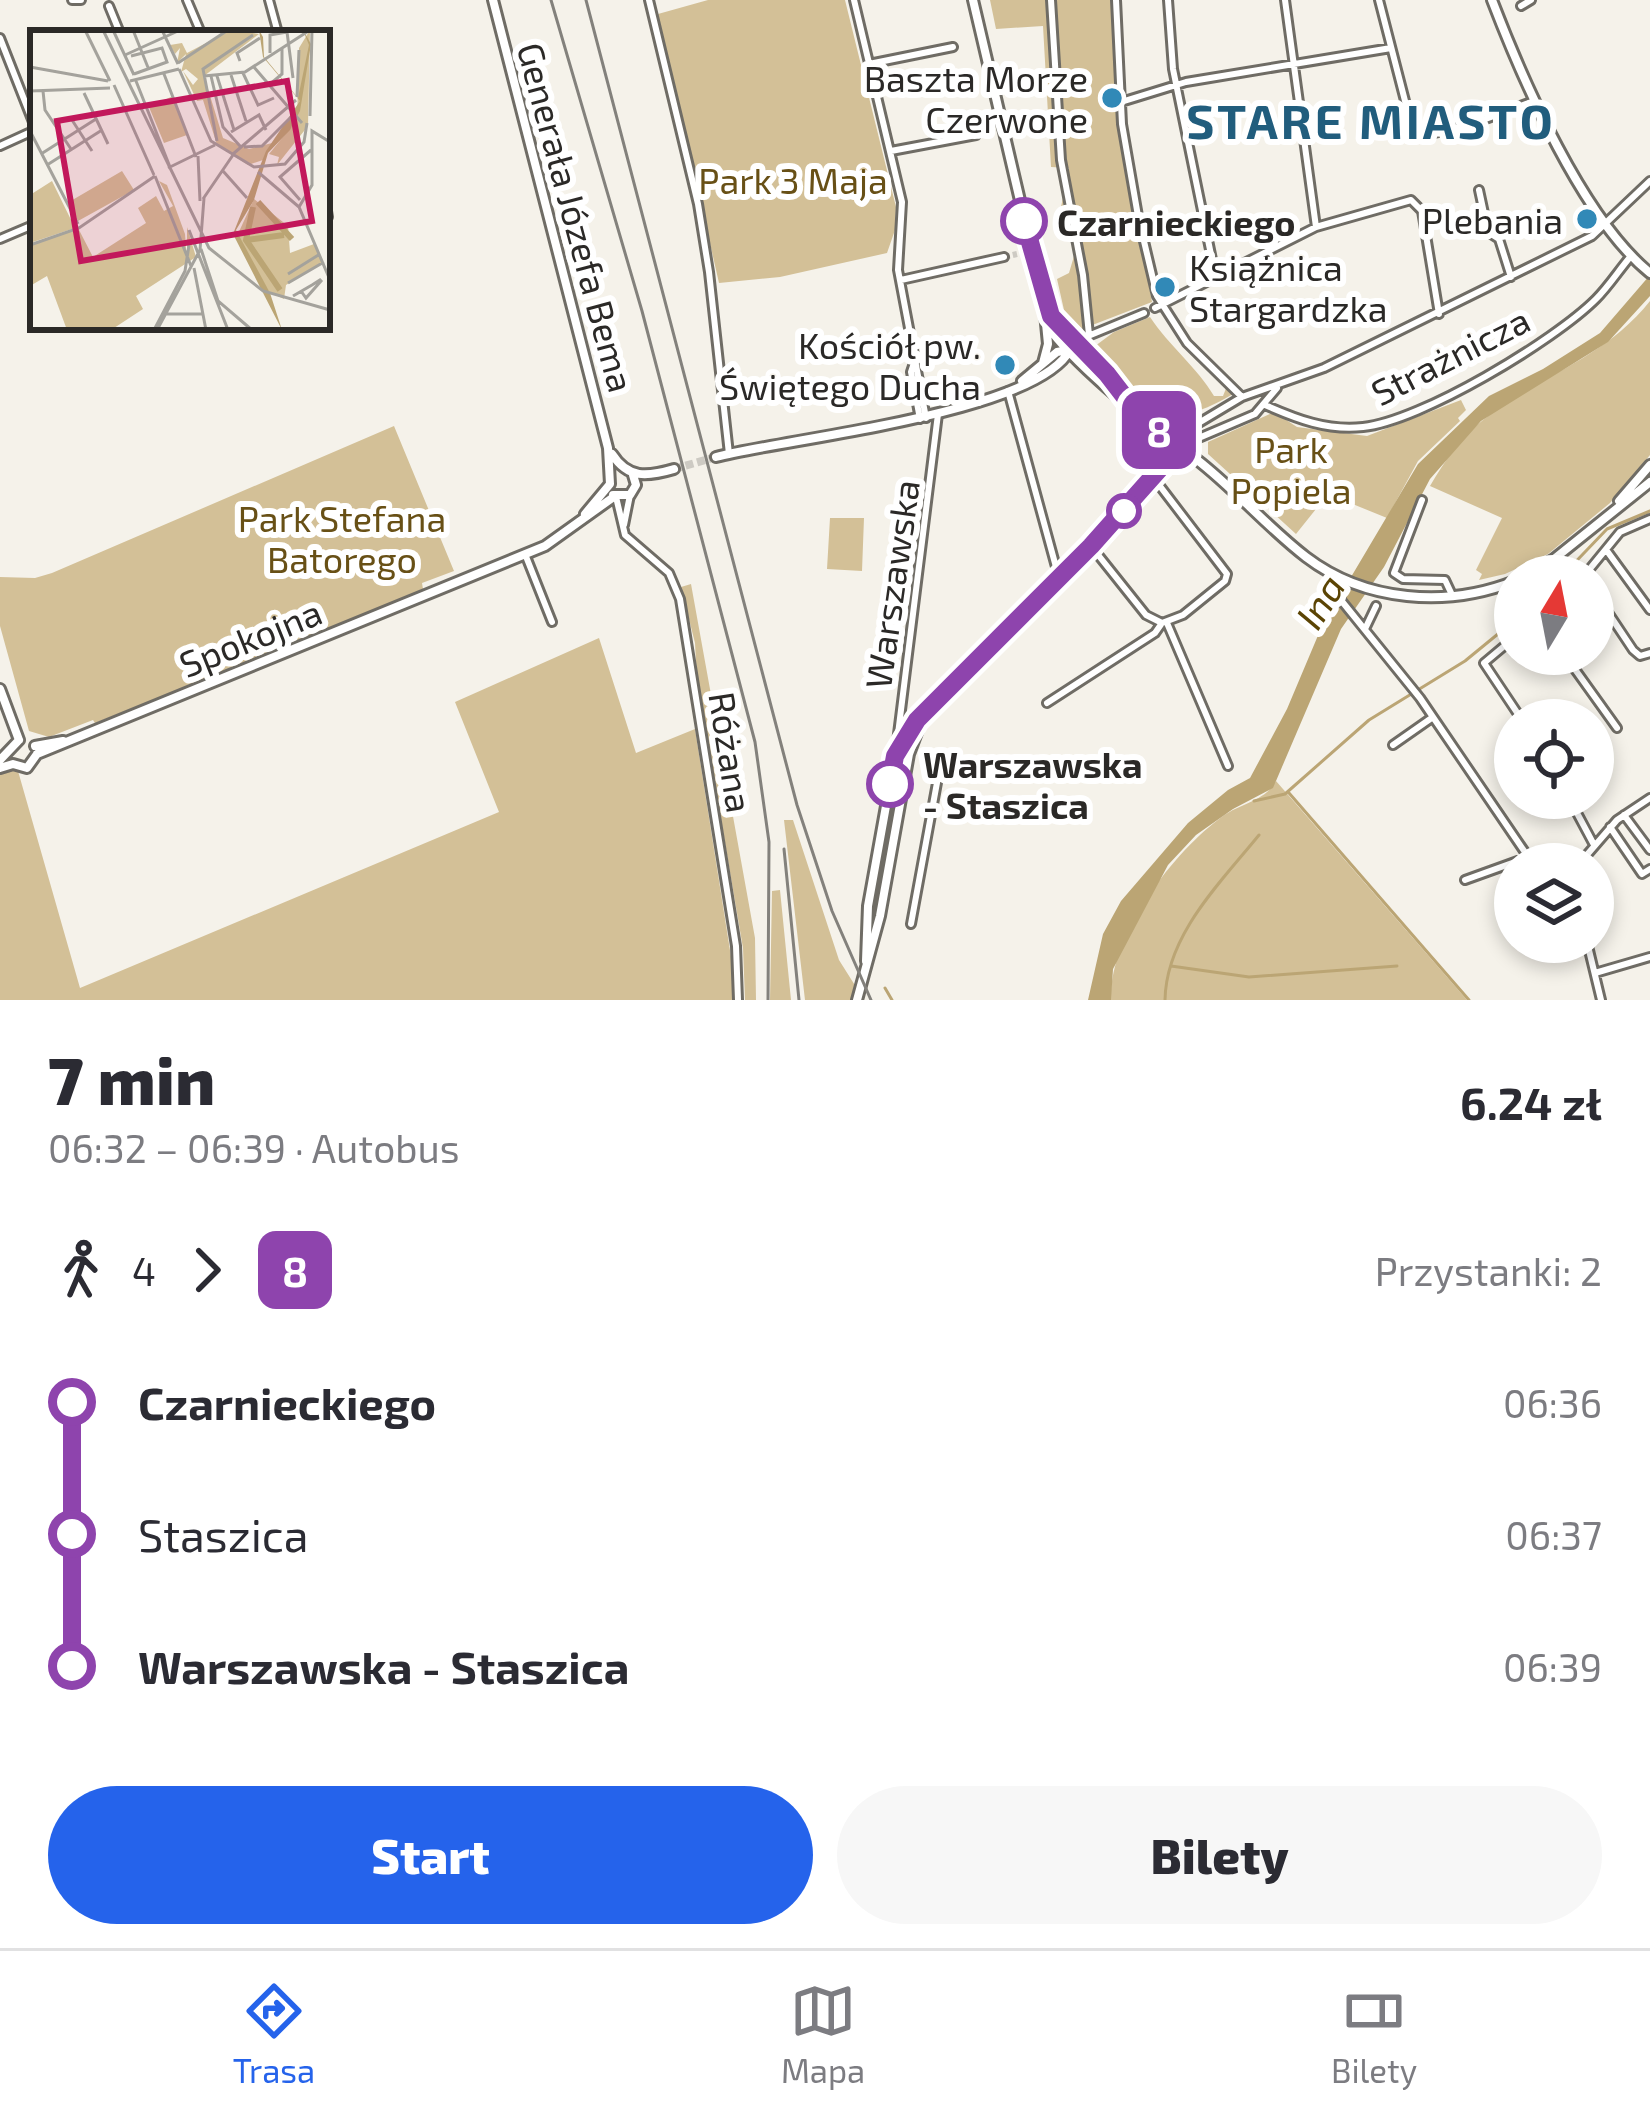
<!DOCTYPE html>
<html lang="pl">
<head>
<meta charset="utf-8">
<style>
	body { margin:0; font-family:"Exo 2",sans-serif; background:#f7f7f7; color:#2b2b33; height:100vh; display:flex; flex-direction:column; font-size:45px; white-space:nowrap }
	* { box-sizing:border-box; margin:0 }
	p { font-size:39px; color:#7c7c81 }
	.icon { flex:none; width:66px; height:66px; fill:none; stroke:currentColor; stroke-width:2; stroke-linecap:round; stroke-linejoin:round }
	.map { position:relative; height:1000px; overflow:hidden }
	.side { display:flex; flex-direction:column; background:#fff; flex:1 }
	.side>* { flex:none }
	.badge { padding:0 24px; border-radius:18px; font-size:42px; line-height:78px }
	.needle { width:78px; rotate:10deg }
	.tools { position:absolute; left:1494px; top:555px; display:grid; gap:24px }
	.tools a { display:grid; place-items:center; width:120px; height:120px; border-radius:50%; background:#fff; box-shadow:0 6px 18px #0003; font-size:60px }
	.map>.badge { position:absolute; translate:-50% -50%; box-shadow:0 0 0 6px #fff }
	.legs { display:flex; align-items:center; gap:18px; height:132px; padding:0 48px; font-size:39px }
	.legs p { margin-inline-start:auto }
	.head { display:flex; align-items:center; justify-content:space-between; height:204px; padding:0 48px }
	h1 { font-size:66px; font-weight:800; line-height:90px }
	.button { display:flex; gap:24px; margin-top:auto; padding:24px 48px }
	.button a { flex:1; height:138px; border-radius:72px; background:#2563eb; color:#fff; font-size:48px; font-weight:800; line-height:138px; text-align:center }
	.button a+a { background:#f7f7f7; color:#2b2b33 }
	ul { padding:0 48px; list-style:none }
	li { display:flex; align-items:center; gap:42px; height:132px; font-size:45px }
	li i { display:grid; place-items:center; width:18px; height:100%; margin:0 15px; background:currentColor }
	li i::after { content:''; width:30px; height:30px; margin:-15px; border:9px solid; border-radius:50%; background:#fff }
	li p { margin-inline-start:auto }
	li:first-child i { background:linear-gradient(#0000 50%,currentColor 0) }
	li:last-child i { background:linear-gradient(currentColor 50%,#0000 0) }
	.dock { display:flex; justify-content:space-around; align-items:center; height:168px; border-top:3px solid #e1e1e2; background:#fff; font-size:33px; color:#7c7c81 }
	.dock a { display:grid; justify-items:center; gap:6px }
	.dock .on { color:#2563eb }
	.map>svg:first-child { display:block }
</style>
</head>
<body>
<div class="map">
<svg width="1650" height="1000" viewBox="0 0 1650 1000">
	<rect width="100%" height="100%" fill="#f5f2ea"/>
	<path fill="#d3c097" d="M708 0H845L896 207 895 230 887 253 780 277 719 283 658 14Z
		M990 0H1111L1118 115 1152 302 1082 329 1064 310 1057 279 1069 273 1077 246 1061 207 1069 168 1051 167 1043 26 996 29Z
		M1650 301V455L1610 503 1548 554 1505 574 1479 580 1482 574 1476 570 1502 518 1430 486C1444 462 1461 437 1483 420 1539 375 1603 360 1650 301Z
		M1150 317C1169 346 1197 367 1214 396H1223L1227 386 1235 393C1154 440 1146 409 1091 349L1114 332Z
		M1461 400 1466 410 1458 418 1460 421 1418 461 1387 518 1328 494 1296 534 1208 454V442L1274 412 1297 427 1367 436Z
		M394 426 454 571 422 583 423 589 387 608 95 723 93 720 49 737 29 731 0 626V577L35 578 52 573Z
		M830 518H864L862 571 827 569Z
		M691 584 755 938 756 1000H745L743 948 697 679 695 643 681 587Z
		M599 638 636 753 695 729 735 982 732 1000H0V774L7 772 0 770 18 771 80 988 499 812 455 702Z
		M1276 781 1467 1000H1111C1109 936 1173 852 1223 816 1241 803 1265 801 1276 781Z
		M784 820H793L839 960 856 987 853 1000H805Z
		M780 890 791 1000H770L772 891Z"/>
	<path fill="#bba574" d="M1650 275V296L1608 342 1481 421 1430 479 1384 567 1341 629 1273 788 1233 809 1196 835 1168 865 1113 969 1111 1000H1088L1103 934 1121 901 1188 823 1228 790 1250 778 1287 709 1322 626 1418 464 1489 396 1543 369 1600 333Z"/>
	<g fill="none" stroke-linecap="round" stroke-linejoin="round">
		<path stroke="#bba574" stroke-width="3" d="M1562 576 1607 529 1650 511
			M1289 793 1469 1000
			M1254 801 1285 794 1369 720 1465 661 1515 620
			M1171 966 1249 977 1397 966
			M885 988 892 1000
			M1165 1000C1166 935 1221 882 1259 835"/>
		<path stroke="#cdcac3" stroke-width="6" stroke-dasharray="6 3" stroke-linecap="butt" d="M1004 257 1017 254"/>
		<path stroke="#cdcac3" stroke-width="8" stroke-dasharray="8 4" stroke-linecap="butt" d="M674 469 716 457"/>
		<defs>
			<path id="street" d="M72 0H81
				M187 0 201 33
				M269 0 278 33
				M649 0 698 204 709 272 729 454
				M854 0 902 202 898 270 926 418
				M1051 0 1061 160 1083 275 1089 335
				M1116 0 1122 124 1138 216 1157 296 1187 343 1242 397
				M1168 0 1173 69 1216 279
				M1285 0 1316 227
				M1379 0 1412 128 1418 137 1472 124 1534 101
				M109 6 120 33
				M1521 6 1531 0
				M0 38 33 122
				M869 64 953 47
				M1121 102 1186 82 1391 48
				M0 146 33 131
				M891 151 976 135
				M1479 190 1488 232 1499 239 1511 277
				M327 211 328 217
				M0 239 33 225
				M901 280 1004 257
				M1155 308 1316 227 1411 200 1422 211 1439 314
				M1076 341 1144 313
				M914 363 911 372 920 419
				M1008 391 1059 578
				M1265 405C1297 419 1327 431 1363 427 1421 421 1554 341 1596 299 1609 286 1619 270 1631 256
				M1180 446 1192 427 1242 397 1324 368 1592 236 1650 181
				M1180 446 1255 414 1277 388
				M616 497 625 535 669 573 680 599 736 946 738 1000
				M1422 500 1394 573 1403 579 1445 580 1453 597
				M624 525 630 495
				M1091 546 1146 615 1162 623 1183 615 1225 581 1227 574 1153 477
				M1607 551 1650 610
				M525 554 552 622
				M1584 576 1620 532 1650 519
				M1593 590 1633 650 1640 656 1650 653
				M1336 594 1420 698 1533 864
				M1167 623 1228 766
				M1365 629 1376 606
				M1515 637 1484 663 1522 720
				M1564 654 1617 728
				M1047 703 1155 633 1162 623
				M1393 745 1433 717
				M896 750 938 414
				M1569 798 1593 843
				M1624 815 1650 850
				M1610 827 1642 874 1650 869
				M1579 864 1617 820 1650 798
				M1465 880 1526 858
				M911 924 941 761
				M1587 942 1601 1000
				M1595 973 1650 957"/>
			<path id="secondary" d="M493 0 608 448 610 484 585 514
				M973 0 1044 303 1048 344 1043 363
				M1492 0C1523 81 1583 219 1650 273
				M1045 305 1057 324 1121 392
				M1046 324C1079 371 1150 423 1196 459 1235 489 1267 527 1306 557 1365 602 1447 608 1515 581
				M1022 381 1057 352 1068 350
				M612 454C628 479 647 477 674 469
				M716 457C788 438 1035 414 1070 350L1067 334
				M613 495H630L636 485 633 475
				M1619 501 1650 465
				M1525 576 1554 559 1650 482
				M0 689 19 740
				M35 746 63 741
				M37 754 545 546 615 496
				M0 760 19 740
				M0 768 13 764 27 768 37 754
				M866 961 868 906 895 756 917 720 1091 546 1180 446
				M857 1000 880 916 909 754 921 722"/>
		</defs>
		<use href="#street" stroke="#6f6c65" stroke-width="12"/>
		<use href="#secondary" stroke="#6f6c65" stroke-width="14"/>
		<use href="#street" stroke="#fff" stroke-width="6"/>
		<use href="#secondary" stroke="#fff" stroke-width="8"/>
		<path stroke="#83817c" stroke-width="3" d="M551 0 642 311 755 742 769 842 768 1000
			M586 0 797 805 832 911 871 1000
			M784 849 799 1000"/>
	</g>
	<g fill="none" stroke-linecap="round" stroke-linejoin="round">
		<defs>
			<path id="line-1" d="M890 784 895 756 917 720 1091 546 1180 446 1127 400 1107 374 1051 316 1024 221"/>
		</defs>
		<use href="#line-1" stroke="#fff" stroke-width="27"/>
		<use href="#line-1" stroke="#8e44ad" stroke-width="18"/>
	</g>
	<g fill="#3189b7" stroke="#fff" stroke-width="4.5">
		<circle cx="1112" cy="98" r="12"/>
		<circle cx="1587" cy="219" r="12"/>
		<circle cx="1165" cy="287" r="12"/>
		<circle cx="1005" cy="365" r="12"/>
	</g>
	<g fill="#fff" stroke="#8e44ad" stroke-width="6">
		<circle cx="1024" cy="221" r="21"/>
		<circle cx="1124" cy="511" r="15"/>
		<circle cx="890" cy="784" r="21"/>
	</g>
	<g text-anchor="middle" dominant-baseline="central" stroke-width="12" stroke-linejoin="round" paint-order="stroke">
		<g font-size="36" fill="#2b2927" stroke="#fff" text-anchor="end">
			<text x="1088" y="77">Baszta Morze<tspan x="1088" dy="41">Czerwone</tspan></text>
			<text x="1563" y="219">Plebania</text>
			<text x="1189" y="266" text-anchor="start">Książnica<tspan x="1189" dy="41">Stargardzka</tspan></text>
			<text x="981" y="344">Kościół pw.<tspan x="981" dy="41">Świętego Ducha</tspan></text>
		</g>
		<g font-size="36" fill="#685016" stroke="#fff">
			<text x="793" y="179">Park 3 Maja</text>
			<text x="1291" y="448">Park<tspan x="1291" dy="41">Popiela</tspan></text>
			<text x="342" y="517">Park Stefana<tspan x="342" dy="41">Batorego</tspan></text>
		</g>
		<g font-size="36" fill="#2b2927" stroke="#fff">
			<text transform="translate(577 217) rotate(75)">Generała Józefa Bema</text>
			<text transform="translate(1450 355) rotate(-27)">Strażnicza</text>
			<text transform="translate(891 584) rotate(-82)">Warszawska</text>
			<text transform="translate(250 637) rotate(-22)">Spokojna</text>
			<text transform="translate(732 752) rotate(81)">Różana</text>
		</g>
		<g font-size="36" font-weight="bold" fill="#2b2927" stroke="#fff" text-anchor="start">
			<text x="1057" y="221">Czarnieckiego</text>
			<text x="923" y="763">Warszawska<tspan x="923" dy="41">- Staszica</tspan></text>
		</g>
		<g font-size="39" font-style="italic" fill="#5b4404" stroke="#fff">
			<text transform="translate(1319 601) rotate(-58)">Ina</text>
		</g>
		<g font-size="48" font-weight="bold" letter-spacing="3" fill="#215d7d" stroke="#fff">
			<text x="1371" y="120">STARE MIASTO</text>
		</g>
	</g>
	<g transform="translate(30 30)">
		<rect width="300" height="300" fill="#f5f2ea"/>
		<path d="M201 0 229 4 174 46 193 108 219 119 242 113 233 130 218 135 187 115 173 70 167 71 153 41 163 55 168 49 156 39 151 42 156 24 147 33 150 18 145 24 140 15 152 13 157 23ZM280 0 278 96 247 135 249 127 239 124 267 90 269 18ZM143 66 157 105 134 113 119 77ZM92 141 104 160 48 191 39 172ZM22 151 45 198 0 213V165ZM129 151 137 155 155 204 157 231V197L166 227 106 266 113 279 81 300H37L17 246 0 256V216L48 198 63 227 116 193 108 178 126 166 134 181 143 176ZM224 169 258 196 260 223 284 214 293 233 256 255 254 269 239 262 207 206Z" fill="#d3c097"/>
		<path d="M229 0 233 7 234 27 268 68 279 15 273 0 281 14 270 81 260 100 238 123 224 170 206 200 240 263 252 300 203 204 236 121 270 71 233 27Z" fill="#bba574"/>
		<path fill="none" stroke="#bba574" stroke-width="6" d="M228 172 262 209M223 177 216 210 250 260M216 210 254 205"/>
		<path fill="none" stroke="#a4a29c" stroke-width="3" d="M55 0 80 51M73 0 179 218 233 261 300 280M83 0 104 45M103 0 119 40M132 0 148 34M240 23V5L257 2 263 48M95 25 148 1M101 26 132 18 137 32 104 44M210 31 207 23 230 8M148 33 198 0M223 36 272 93M0 37 78 51M149 39 181 111 224 137 255 134 274 112 277 93M213 43 228 75 244 68M134 44 166 127M201 45 216 91M174 46 215 42 280 0M181 46 193 97 210 116M187 46 204 100M100 51 149 39M106 51 140 137M84 55 124 145M239 55 252 44V19M0 61 80 58M13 61 15 80 41 119M54 63 78 114M267 67 269 20M280 86 282 0M42 90 62 121M0 101 48 194M201 102 229 85 236 100M187 111 173 39 223 5M214 117 232 116 261 87M11 124 66 89M203 124 266 70M168 126 170 171M17 135 72 100M138 138 185 115M193 141 217 168M228 142 269 177 300 250M125 146 161 236M173 169 203 125M270 170 250 147 281 120M269 177 282 155V101L300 112M159 200 198 300M0 215 49 198 125 146M171 219 188 271 222 300M164 238 176 300M258 244 290 224M258 253 294 232M263 266 282 255 290 250 291 251 276 268 271 261M134 284H173M124 300 155 241 159 215M127 300 170 220 174 168"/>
		<path fill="#c2185b" fill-opacity="0.15" stroke="#c2185b" stroke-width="6" d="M257 51 282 191 51 231 27 91Z"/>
		<rect width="300" height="300" fill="none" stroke="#2b2927" stroke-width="6"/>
	</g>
</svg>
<div class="tools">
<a><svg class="needle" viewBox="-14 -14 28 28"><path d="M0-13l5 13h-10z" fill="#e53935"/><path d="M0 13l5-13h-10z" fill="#7c7c81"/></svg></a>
<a><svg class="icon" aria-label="locate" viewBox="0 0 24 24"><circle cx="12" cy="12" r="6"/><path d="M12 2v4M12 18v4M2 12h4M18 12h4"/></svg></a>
<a><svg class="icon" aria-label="layers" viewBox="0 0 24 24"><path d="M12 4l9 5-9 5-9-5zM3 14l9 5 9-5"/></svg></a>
</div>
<b class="badge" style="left:1159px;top:430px;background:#8e44ad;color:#fff">8</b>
</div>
<section class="side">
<div class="head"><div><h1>7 min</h1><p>06:32 – 06:39 · Autobus</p></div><b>6.24 zł</b></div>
<div class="legs"><svg class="icon" aria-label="walk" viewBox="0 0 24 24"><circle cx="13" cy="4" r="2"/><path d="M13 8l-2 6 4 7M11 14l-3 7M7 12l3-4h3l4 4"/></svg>4<svg class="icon" aria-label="forward" viewBox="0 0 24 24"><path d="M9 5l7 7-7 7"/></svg><b class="badge" style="background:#8e44ad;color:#fff">8</b><p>Przystanki: 2</p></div>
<ul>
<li><i style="color:#8e44ad"></i><b>Czarnieckiego</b><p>06:36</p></li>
<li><i style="color:#8e44ad"></i><span>Staszica</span><p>06:37</p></li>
<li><i style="color:#8e44ad"></i><b>Warszawska - Staszica</b><p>06:39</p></li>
</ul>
<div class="button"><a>Start</a><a>Bilety</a></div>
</section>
<nav class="dock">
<a class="on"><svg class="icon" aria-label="directions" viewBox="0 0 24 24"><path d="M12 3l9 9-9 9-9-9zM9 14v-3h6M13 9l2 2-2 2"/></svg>Trasa</a>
<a><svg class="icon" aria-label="map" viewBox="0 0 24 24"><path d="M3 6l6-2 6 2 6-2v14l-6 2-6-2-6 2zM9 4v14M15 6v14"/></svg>Mapa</a>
<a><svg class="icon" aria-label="tickets" viewBox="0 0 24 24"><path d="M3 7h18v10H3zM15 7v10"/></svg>Bilety</a>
</nav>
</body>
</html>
